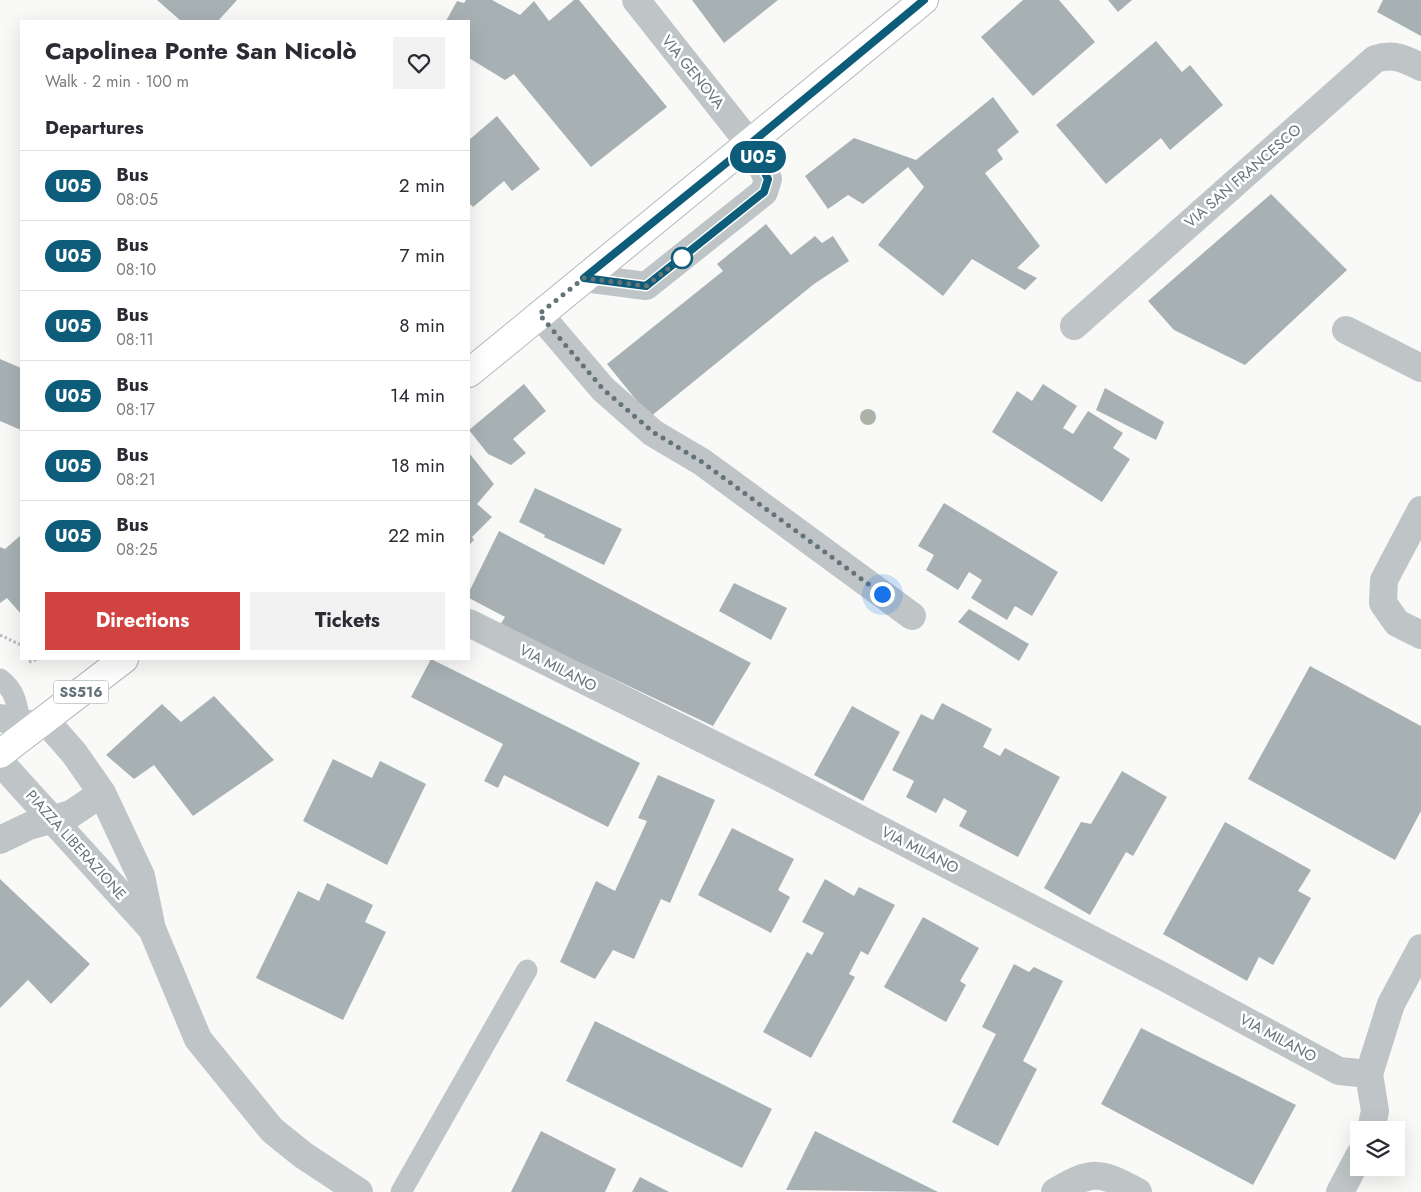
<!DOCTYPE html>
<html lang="en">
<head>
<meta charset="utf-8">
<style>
	body { margin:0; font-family:Jost,sans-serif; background:#f2f2f3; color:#2b2b33; height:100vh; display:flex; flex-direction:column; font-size:19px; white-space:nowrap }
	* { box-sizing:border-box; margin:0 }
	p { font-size:16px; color:#7c7c81 }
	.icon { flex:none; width:28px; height:28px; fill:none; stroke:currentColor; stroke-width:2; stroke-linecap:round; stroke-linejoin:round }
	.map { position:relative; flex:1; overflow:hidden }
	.drawer { position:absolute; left:20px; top:20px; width:450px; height:640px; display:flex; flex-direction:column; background:#fff; border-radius:0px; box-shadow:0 5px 20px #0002 }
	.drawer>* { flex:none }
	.badge { padding:0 10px; border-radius:16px; font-size:18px; line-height:32px }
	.tools { position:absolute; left:1350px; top:1121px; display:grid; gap:10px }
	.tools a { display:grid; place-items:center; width:55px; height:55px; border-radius:0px; background:#fff; box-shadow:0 5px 20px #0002; font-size:25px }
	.you { position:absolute; width:25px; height:25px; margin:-12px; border:4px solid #fff; border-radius:50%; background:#1a73e8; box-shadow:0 0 0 8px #1a73e833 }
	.map>.badge { position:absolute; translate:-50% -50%; box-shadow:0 0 0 2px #fff }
	h2 { padding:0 25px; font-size:19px; line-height:45px }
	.round { display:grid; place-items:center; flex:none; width:52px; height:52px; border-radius:0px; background:#f2f2f3 }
	.head { display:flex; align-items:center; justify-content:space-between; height:85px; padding:0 25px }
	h1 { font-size:24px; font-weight:700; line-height:38px }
	.cta { display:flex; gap:10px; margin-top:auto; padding:10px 25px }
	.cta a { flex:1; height:58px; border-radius:0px; background:#d14340; color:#fff; font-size:20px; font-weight:700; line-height:58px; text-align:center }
	.cta a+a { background:#f2f2f3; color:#2b2b33 }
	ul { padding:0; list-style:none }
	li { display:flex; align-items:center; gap:15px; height:70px; padding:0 25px; border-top:1px solid #e1e1e2 }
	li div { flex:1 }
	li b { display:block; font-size:19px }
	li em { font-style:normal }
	li .badge { min-width:55px; font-weight:700; text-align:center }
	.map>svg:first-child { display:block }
</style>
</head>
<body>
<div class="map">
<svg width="1421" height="1192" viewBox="0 0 1421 1192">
	<rect width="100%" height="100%" fill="#f9f9f8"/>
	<path fill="#a7b1b4" d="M157 0H237L218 21H181Z
		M466 0H492L520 15 534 1 549 21 574 0H579L667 107 591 167 514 74 505 80 469 58V21H446L457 1 464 3Z
		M692 0H778L724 43Z
		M1023 0H1059L1095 42 1033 96 981 37Z
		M1108 0H1132L1118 12Z
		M1383 0H1421V36L1377 12Z
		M1156 41 1182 72 1190 65 1223 105 1170 150 1161 138 1106 184 1056 125Z
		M993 97 1019 132 997 150 1003 159 985 173 1040 246 1017 268 1037 278 1025 290 972 259 943 296 878 245 924 187 908 167 863 204 848 195 828 209 805 176 854 138 916 160Z
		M497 116 540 169 512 191 504 181 473 207 469 203V140Z
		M1271 194 1347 270 1245 365 1174 330 1148 301Z
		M766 224 791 255 815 236 822 243 833 236 849 261 814 284 650 417 607 364 723 271 717 264Z
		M0 359 21 368V430L0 421Z
		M524 384 546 411 513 439 526 453 511 465 488 454 469 430Z
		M1043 384 1077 406 1063 428 1073 434 1088 411 1123 433 1113 448 1130 459 1102 502 992 432 1017 391 1032 401Z
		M1105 388 1164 422 1156 440 1096 410Z
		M469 453 494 484 477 504 492 517 472 537 474 540 469 545Z
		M535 488 622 529 604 565 544 537 545 535 519 522Z
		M944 503 1058 572 1032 616 1015 606 1007 620 971 598 982 580 969 572 958 590 926 570 934 555 918 546Z
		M499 531 751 663 713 726 500 625 505 617 469 598V592Z
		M21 535V614L7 598 0 603V547L5 549Z
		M734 583 787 608 771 640 719 611Z
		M969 609 1029 644 1019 661 958 622Z
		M431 659 640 763 608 827 504 775 498 788 484 781 503 744 411 697Z
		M1310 666 1421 726V811L1395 860 1248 779Z
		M214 696 274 760 193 816 154 765 134 779 106 755 162 704 181 722Z
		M942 703 992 729 983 747 1000 756 1005 748 1060 777 1018 857 959 826 967 811 944 798 936 813 906 797 914 781 892 770 921 714 933 720Z
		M852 706 900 732 863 801 814 775Z
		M333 759 372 778 380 761 426 784 387 865 303 821Z
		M1122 771 1167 797 1133 856 1126 852 1090 915 1044 888 1081 822 1091 824Z
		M658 775 715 800 670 903 661 899 634 959 613 950 595 979 560 962 596 881 615 891 647 821 638 818Z
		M1225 822 1311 870 1298 891 1311 898 1273 965 1259 957 1247 981 1163 934Z
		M732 828 794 859 778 890 790 897 771 933 698 895Z
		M0 879 90 964 51 1004 28 980 0 1008Z
		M825 879 854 896 859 887 895 905 868 955 861 951 849 974 855 977 811 1058 763 1032 807 952 812 955 824 933 802 922Z
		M327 883 373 905 365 922 386 932 343 1020 256 978 298 891 319 901Z
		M923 917 979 948 960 981 966 985 946 1022 884 987Z
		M1014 964 1029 972 1034 967 1063 981 1023 1061 1037 1069 998 1146 952 1122 996 1034 982 1027Z
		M595 1021 772 1109 742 1168 566 1081Z
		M1141 1028 1296 1105 1253 1185 1101 1104Z
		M541 1131 616 1169 605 1192H511Z
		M815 1131 938 1192 786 1190Z
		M640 1177 669 1192H632Z"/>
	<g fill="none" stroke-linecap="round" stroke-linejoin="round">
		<defs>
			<path id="primary" d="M469 373 924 0
				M0 754 124 659"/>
		</defs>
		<use href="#primary" stroke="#b3b9bb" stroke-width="30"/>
		<path stroke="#babec0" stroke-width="3" stroke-dasharray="2.5 2.5" stroke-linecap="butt" d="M0 635 21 645
			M29 662 39 659"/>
		<path stroke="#bfc5c7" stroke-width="21" d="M0 679C15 690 17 704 20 721
			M401 1192 527 970"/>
		<path stroke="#bfc5c7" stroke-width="28" d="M584 278 646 286 764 192 768 179 750 144 636 0
			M539 314 603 389 653 433 702 462 912 616
			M1074 326 1375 59C1394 53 1405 59 1421 67
			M1346 330 1421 368
			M1421 510 1384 580 1383 603 1397 623 1421 635
			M469 623 771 773 1164 977 1339 1071 1369 1074
			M0 718 38 726
			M45 720 74 753 102 793 141 876 152 929 198 1039 272 1130 303 1155 359 1192
			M0 762 152 929
			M0 840 29 826 71 814 102 793
			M1371 1130 1375 1111 1369 1074 1391 1004 1421 948
			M1055 1192C1093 1169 1101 1172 1138 1192
			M1340 1192 1359 1156"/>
		<use href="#primary" stroke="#fff" stroke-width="28"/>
	</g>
	<circle fill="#acb2a8" cx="868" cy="417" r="8"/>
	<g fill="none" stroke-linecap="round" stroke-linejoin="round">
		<defs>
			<path id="line" d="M735 156 584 278 646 286 764 192 768 179 750 144 924 0"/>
		</defs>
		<use href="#line" stroke="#fff" stroke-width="11"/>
		<use href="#line" stroke="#0c5c7a" stroke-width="8"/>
		<path stroke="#637479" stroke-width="5" stroke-dasharray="0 9" d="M682 258 646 286 584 278 539 314 603 389 653 432 702 462 882 594"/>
	</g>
	<circle fill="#fff" stroke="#0c5c7a" stroke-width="2.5" cx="682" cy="258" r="10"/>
	<g text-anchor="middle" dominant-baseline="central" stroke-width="5" stroke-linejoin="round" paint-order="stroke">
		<rect fill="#fff" stroke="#929ea1" stroke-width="1" x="53.5" y="680.5" width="55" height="23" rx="4"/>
		<g font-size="14" font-weight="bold" fill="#637479">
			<text x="81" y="692">SS516</text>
		</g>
		<g font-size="15" fill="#637479" stroke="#fff">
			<text transform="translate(693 72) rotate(51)">VIA GENOVA</text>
			<text transform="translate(1243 176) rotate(-41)">VIA SAN FRANCESCO</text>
			<text transform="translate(558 668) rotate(27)">VIA MILANO</text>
			<text transform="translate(76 845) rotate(48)">PIAZZA LIBERAZIONE</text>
			<text transform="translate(920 850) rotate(27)">VIA MILANO</text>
			<text transform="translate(1278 1038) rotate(28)">VIA MILANO</text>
		</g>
	</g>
</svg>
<div class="tools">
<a><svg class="icon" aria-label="layers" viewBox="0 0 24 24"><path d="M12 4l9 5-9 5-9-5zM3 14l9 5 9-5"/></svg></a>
</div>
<div class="you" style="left:882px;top:594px"></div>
<b class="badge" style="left:758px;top:157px;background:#0c5c7a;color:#fff">U05</b>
<section class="drawer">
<div class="head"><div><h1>Capolinea Ponte San Nicolò</h1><p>Walk · 2 min · 100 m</p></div><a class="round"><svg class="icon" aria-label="heart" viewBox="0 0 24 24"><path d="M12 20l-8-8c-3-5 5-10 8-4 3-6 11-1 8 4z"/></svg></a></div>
<h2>Departures</h2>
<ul>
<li><span class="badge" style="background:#0c5c7a;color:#fff">U05</span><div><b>Bus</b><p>08:05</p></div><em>2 min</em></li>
<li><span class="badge" style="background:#0c5c7a;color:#fff">U05</span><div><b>Bus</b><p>08:10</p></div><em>7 min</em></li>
<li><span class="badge" style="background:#0c5c7a;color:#fff">U05</span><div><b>Bus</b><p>08:11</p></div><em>8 min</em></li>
<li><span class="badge" style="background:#0c5c7a;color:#fff">U05</span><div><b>Bus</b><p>08:17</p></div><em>14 min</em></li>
<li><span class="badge" style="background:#0c5c7a;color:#fff">U05</span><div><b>Bus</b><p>08:21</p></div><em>18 min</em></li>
<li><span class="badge" style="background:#0c5c7a;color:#fff">U05</span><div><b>Bus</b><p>08:25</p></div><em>22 min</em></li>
</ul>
<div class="cta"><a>Directions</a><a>Tickets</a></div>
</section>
</div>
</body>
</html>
